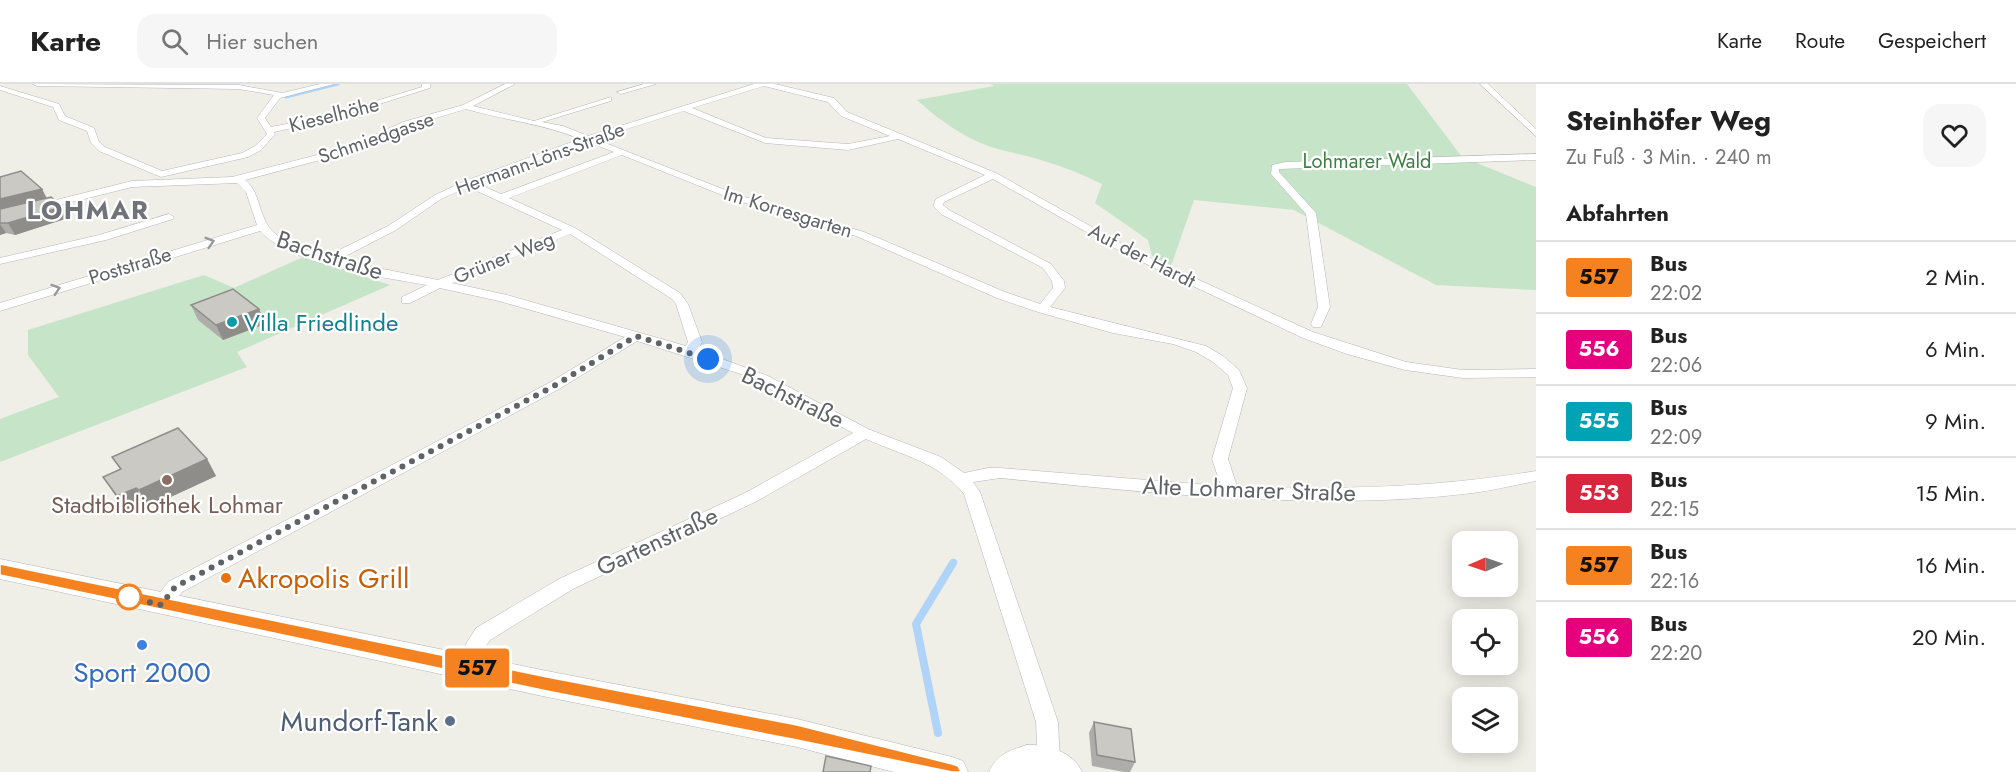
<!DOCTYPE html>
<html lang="de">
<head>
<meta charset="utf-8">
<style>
	body { margin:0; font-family:Jost,sans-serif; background:#f6f6f6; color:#222; height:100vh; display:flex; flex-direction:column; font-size:22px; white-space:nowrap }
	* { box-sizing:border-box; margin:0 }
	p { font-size:20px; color:#767676 }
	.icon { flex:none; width:33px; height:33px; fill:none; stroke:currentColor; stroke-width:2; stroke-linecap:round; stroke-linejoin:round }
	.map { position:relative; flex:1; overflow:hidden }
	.details { display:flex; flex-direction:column; background:#fff; width:480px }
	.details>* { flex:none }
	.badge { padding:0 12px; border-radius:4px; font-size:21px; line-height:39px }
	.needle { width:39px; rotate:268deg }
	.buttons { position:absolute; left:1452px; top:447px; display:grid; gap:12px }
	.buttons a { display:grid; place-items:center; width:66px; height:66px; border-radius:12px; background:#fff; box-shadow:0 3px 15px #0003; font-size:30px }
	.you { position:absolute; width:30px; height:30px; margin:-15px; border:4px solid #fff; border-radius:50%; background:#1a73e8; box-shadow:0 0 0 9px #1a73e833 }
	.map>.badge { position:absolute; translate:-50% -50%; box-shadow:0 0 0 3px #fff }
	h2 { padding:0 30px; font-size:22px; line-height:54px }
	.round { display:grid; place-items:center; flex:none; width:63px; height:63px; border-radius:18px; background:#f6f6f6 }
	.summary { display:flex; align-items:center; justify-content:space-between; height:102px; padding:0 30px }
	h1 { font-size:28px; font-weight:700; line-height:45px }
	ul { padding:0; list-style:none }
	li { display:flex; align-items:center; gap:18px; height:72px; padding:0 30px; border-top:2px solid #e0e0e0 }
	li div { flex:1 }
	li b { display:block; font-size:22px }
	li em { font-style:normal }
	li .badge { min-width:66px; font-weight:700; text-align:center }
	header { display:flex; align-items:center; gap:36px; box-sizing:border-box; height:84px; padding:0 30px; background:#fff; border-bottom:2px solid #e0e0e0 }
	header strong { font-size:28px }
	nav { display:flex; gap:33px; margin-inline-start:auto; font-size:21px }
	.search { width:420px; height:54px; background:#f6f6f6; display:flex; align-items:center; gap:15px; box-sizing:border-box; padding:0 21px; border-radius:18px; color:#767676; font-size:22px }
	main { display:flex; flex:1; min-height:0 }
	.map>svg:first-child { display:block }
</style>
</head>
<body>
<header>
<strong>Karte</strong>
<div class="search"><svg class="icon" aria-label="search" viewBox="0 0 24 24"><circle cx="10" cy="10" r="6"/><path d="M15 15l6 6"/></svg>Hier suchen</div>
<nav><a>Karte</a><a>Route</a><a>Gespeichert</a></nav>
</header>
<main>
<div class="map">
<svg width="1536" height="688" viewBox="0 0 1536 688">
	<rect width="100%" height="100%" fill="#efeee7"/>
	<path fill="#c6e4c8" d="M991 0H1407L1462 73 1536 103V206L1436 201 1294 126 1194 116 1171 182 1152 172 1148 156 1095 119 1102 100C1082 90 1062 82 1041 76 1025 71 1007 68 991 63 963 53 939 36 917 16L994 2Z
		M303 173 390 201 237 268 247 283 0 378V335L59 313 28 271V246L204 191 234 204Z"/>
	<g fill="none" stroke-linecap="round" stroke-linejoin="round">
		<path stroke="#afd4f8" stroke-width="3" d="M286 13 338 0"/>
		<path stroke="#afd4f8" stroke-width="6" d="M952 481 954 478"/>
		<path stroke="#afd4f8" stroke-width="8" d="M938 649 916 540 953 479"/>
		<defs>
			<path id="street" d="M33 0 239 1 282 9 320 0H334L280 14 265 34 271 43 327 32 422 3V0H430V4L332 35 274 48 275 50 261 66 248 73 161 93 99 67 91 59 87 47 59 36 53 23 0 6V2L59 20 65 32 94 44 99 58 105 63 162 87 242 69 255 62 267 50 257 34 274 11 239 5 37 2Z
				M505 0H515L473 22 534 37 611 13V17L542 38 563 42 588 52 754 0H775L834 14 847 28 996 89 1133 166 1313 248 1406 278 1463 286 1536 285V293L1463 294 1405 286 1347 270 1303 254 1125 170 993 95 944 118 943 121 949 126 1051 180 1064 197 1065 204 1050 223 1206 262 1223 272 1239 286 1247 304 1228 375 1237 402C1341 406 1433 404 1536 387V397C1515 401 1494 406 1473 409 1316 428 1156 409 1000 394L973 398 980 408 1058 638 1060 678 1057 685 1050 688 1041 685 1038 678 1036 638 964 410C938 378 902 371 866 355L757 417 573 505 490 556 470 587 463 590 456 587 453 581 476 544 559 495 745 409 853 349 741 290 637 257 559 305 182 508C174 518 169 531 154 526L151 521 168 498 549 299 625 253 499 217 440 204 410 219H402V213L427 201C382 193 290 181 260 147L0 227V219L257 141 246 108 237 99 132 103 0 136V130L132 97 232 93 348 63 403 38 463 21ZM764 2 828 18 841 32 890 52 848 60 766 54 692 24ZM466 25C504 36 544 40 580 55L465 97 435 111 388 142 327 172C304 165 273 158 264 134 258 120 257 105 245 96L354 67 409 42ZM684 27 765 59 848 66 898 55 985 91 936 115 933 122 941 130 1043 184 1052 197 1053 204 1040 220 1005 208 864 148 738 111 595 55ZM588 58 614 68 501 110 476 99ZM622 71 732 115 856 152 997 214 1038 228 1113 249 1173 260 1196 268 1213 278 1228 291 1233 304 1212 375 1221 402 1000 384H988L964 389 941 373 868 345 768 292 698 266 702 258 688 220 680 209 575 144 509 114ZM468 103 562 146 438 196 338 176 396 146 441 115ZM570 150 672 215 676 220 688 258 686 262 507 211 452 199Z
				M644 0H656L621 10 617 8Z
				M1480 0H1488L1536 45V52Z
				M1536 70V76L1279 85V88L1316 129 1330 223 1321 243H1313L1311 240 1318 223 1306 130 1271 90 1272 81 1286 78Z
				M169 130 174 133 173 135 106 156 0 180V174L99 151Z"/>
			<path id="secondary" d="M0 475 547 587 797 635 952 673 963 677 968 688H894L797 663 547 613 0 495Z
				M1027 661C1048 660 1073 668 1082 688H989C996 671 1010 666 1027 661Z"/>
		</defs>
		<use href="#street" stroke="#b4b7ba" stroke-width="1"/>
		<use href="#secondary" stroke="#b3b6ba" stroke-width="1"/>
		<use href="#street" fill="#fff" fill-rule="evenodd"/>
		<use href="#secondary" fill="#fff" fill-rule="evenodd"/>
	</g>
	<path fill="#afada9" d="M0 93 42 105 47 114 68 134 15 151 6 149 0 151Z
		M191 221 259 225 265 240 223 256 198 236Z
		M112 373 207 375 216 392 149 423 147 420 127 429 103 393 120 385Z
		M1094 638 1135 678 1130 688H1124L1092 682 1089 649Z"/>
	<path fill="#8e8d89" d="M42 105 47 116 0 128V115Z
		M62 123 68 134 15 151 8 139Z
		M0 140 6 149 0 151Z
		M259 225 265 240 223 256 216 241Z
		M207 375 216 392 149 423 139 406Z
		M136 404 147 420 127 429 117 412Z"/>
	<path fill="#cbc9c4" stroke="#8e8d89" stroke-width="1.5" d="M21 87 42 105 0 115V93Z
		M51 113 62 123 8 139H0V125Z
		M233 205 259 225 216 241 191 221Z
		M178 344 207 375 139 406 136 404 117 412 103 393 121 385 112 373Z
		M1094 638 1131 645 1135 678 1097 671Z
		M826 672 871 682 870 688H823Z"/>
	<defs><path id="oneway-chevron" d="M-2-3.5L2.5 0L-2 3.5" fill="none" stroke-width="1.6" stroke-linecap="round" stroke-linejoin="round" transform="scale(1.5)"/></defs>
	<g stroke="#97999c">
		<use href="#oneway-chevron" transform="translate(210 158) rotate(-17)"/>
		<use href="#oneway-chevron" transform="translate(56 205) rotate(-18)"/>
	</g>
	<path fill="#f58220" stroke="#fff" stroke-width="1.5" d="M0 480 547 593 797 641 952 680 958 682 961 688H952L797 656 547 607 0 491Z"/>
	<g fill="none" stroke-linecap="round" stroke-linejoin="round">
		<path stroke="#5f6266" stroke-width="6" stroke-dasharray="0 10.8" d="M129 513 161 521 175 503 554 302 636 252 708 275"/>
	</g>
	<circle fill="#0f9aa8" stroke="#fff" stroke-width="2" cx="232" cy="238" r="6"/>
	<circle fill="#8d6e63" stroke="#fff" stroke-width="2" cx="167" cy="396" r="6"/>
	<circle fill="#e8710a" stroke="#fff" stroke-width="2" cx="226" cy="494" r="6"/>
	<circle fill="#fff" stroke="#f58220" stroke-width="3" cx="129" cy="513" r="12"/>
	<circle fill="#3f7fe0" stroke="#fff" stroke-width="2" cx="142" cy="561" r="6"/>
	<circle fill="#5c6f8a" stroke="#fff" stroke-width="2" cx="450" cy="637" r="6"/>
	<g text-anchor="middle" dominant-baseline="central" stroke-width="4.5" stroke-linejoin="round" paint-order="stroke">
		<g font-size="20" fill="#5f6266" stroke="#fff">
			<text transform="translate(334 31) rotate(-14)">Kieselhöhe</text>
			<text transform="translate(376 54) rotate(-19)">Schmiedgasse</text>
			<text transform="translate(540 75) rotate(-20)">Hermann-Löns-Straße</text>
			<text transform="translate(788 128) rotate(17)">Im Korresgarten</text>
			<text transform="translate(1142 172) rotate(27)">Auf der Hardt</text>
			<text transform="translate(504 174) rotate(-22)">Grüner Weg</text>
			<text transform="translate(130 182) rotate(-17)">Poststraße</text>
		</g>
		<g font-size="20" fill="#3c8043" stroke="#fff">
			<text x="1367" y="77">Lohmarer Wald</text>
		</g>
		<g font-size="24" fill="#5f6266" stroke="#fff">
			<text transform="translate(330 171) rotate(18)">Bachstraße</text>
			<text transform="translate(793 313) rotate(26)">Bachstraße</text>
			<text transform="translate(1249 405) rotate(2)">Alte Lohmarer Straße</text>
			<text transform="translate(657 457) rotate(-25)">Gartenstraße</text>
		</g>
		<g font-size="24" fill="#0d838f" stroke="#fff" text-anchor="start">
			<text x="244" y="238">Villa Friedlinde</text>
		</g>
		<g font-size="24" fill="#785e54" stroke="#fff">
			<text x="167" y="420">Stadtbibliothek Lohmar</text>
		</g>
		<g font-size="26" font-weight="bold" letter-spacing="1.5" fill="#707378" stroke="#fff">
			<text x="88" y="126">LOHMAR</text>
		</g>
		<g font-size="28" fill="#c56008" stroke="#fff" text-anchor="start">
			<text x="238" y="494">Akropolis Grill</text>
		</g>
		<g font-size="28" fill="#366cbe" stroke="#fff">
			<text x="142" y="588">Sport 2000</text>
		</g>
		<g font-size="28" fill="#4e5e75" stroke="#fff" text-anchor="end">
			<text x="438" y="637">Mundorf-Tank</text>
		</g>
	</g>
</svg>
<div class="buttons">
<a><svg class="needle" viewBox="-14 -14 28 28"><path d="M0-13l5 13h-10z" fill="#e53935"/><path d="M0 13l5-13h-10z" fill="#767676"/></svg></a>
<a><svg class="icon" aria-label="locate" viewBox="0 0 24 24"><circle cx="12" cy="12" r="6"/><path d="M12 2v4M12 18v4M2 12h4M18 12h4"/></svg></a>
<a><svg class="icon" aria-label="layers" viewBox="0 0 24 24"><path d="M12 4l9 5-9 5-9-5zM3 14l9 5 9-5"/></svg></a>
</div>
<div class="you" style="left:708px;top:275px"></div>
<b class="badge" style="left:477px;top:584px;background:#f58220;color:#111">557</b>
</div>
<section class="details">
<div class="summary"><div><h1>Steinhöfer Weg</h1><p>Zu Fuß · 3 Min. · 240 m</p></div><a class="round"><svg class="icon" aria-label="heart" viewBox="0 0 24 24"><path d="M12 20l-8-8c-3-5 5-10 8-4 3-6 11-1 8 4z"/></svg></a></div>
<h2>Abfahrten</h2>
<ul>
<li><span class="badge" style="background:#f58220;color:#111">557</span><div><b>Bus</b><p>22:02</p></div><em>2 Min.</em></li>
<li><span class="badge" style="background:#e6007e;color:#fff">556</span><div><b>Bus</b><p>22:06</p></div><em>6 Min.</em></li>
<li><span class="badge" style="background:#00a3b4;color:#fff">555</span><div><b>Bus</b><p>22:09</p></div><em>9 Min.</em></li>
<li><span class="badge" style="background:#d7263d;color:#fff">553</span><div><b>Bus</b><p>22:15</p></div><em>15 Min.</em></li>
<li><span class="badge" style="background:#f58220;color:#111">557</span><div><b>Bus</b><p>22:16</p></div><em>16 Min.</em></li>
<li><span class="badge" style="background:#e6007e;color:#fff">556</span><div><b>Bus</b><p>22:20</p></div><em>20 Min.</em></li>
</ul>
</section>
</main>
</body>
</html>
